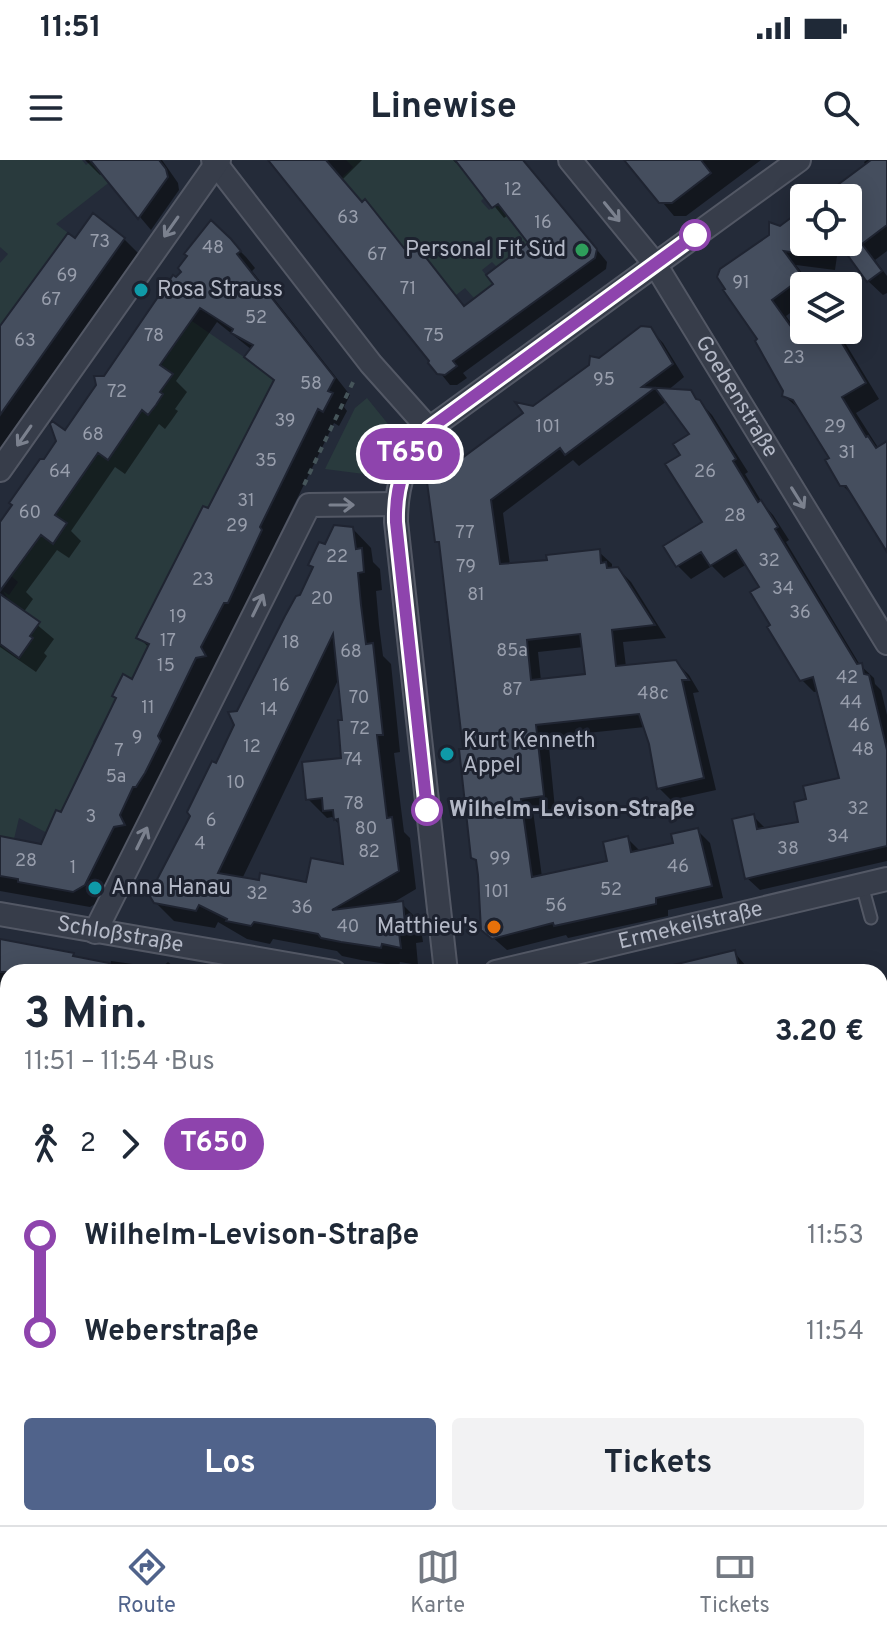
<!DOCTYPE html>
<html lang="de">
<head>
<meta charset="utf-8">
<style>
	body { margin:0; font-family:Overpass,sans-serif; background:#f2f2f3; color:#1f2937; height:100vh; display:flex; flex-direction:column; font-size:30px; white-space:nowrap }
	* { box-sizing:border-box; margin:0 }
	p { font-size:26px; color:#747a83 }
	.icon { flex:none; width:44px; height:44px; fill:none; stroke:currentColor; stroke-width:2; stroke-linecap:round; stroke-linejoin:round }
	.map { position:relative; flex:1; overflow:hidden }
	.side { position:absolute; left:0px; top:804px; width:888px; height:562px; display:flex; flex-direction:column; background:#fff; border-radius:24px 24px 0 0; box-shadow:0 4px 20px #0003 }
	.side>* { flex:none }
	.badge { padding:0 16px; border-radius:26px; font-size:28px; line-height:52px }
	.fabs { position:absolute; left:790px; top:24px; display:grid; gap:16px }
	.fabs a { display:grid; place-items:center; width:72px; height:72px; border-radius:8px; background:#fff; box-shadow:0 4px 20px #0003; font-size:40px }
	.map>.badge { position:absolute; translate:-50% -50%; box-shadow:0 0 0 4px #fff }
	.legs { display:flex; align-items:center; gap:12px; height:88px; padding:0 24px; font-size:26px }
	.legs p { margin-inline-start:auto }
	.headline { display:flex; align-items:center; justify-content:space-between; height:136px; padding:0 24px }
	h1 { font-size:44px; font-weight:700; line-height:60px }
	.action { display:flex; gap:16px; margin-top:auto; padding:16px 24px }
	.action a { flex:1; height:92px; border-radius:8px; background:#50638b; color:#fff; font-size:32px; font-weight:700; line-height:92px; text-align:center }
	.action a+a { background:#f2f2f3; color:#1f2937 }
	ul { padding:0 24px; list-style:none }
	li { display:flex; align-items:center; gap:28px; height:96px; font-size:30px }
	li i { display:grid; place-items:center; width:12px; height:100%; margin:0 10px; background:currentColor }
	li i::after { content:''; width:20px; height:20px; margin:-10px; border:6px solid; border-radius:50%; background:#fff }
	li p { margin-inline-start:auto }
	li:first-child i { background:linear-gradient(#0000 50%,currentColor 0) }
	li:last-child i { background:linear-gradient(currentColor 50%,#0000 0) }
	.status { display:flex; justify-content:space-between; align-items:center; height:56px; padding:0 40px; background:#fff; direction:ltr }
	.status svg { height:22px; fill:currentColor }
	header { display:flex; justify-content:space-between; align-items:center; height:104px; padding:0 24px; background:#fff; font-size:36px; font-weight:700 }
	.tab-bar { display:flex; justify-content:space-around; align-items:center; height:112px; border-top:2px solid #e0e1e3; background:#fff; font-size:22px; color:#747a83 }
	.tab-bar a { display:grid; justify-items:center; gap:4px }
	.tab-bar .active { color:#50638b }
	.map>svg:first-child { display:block }
</style>
</head>
<body>
<div class="status"><b>11:51</b><svg viewBox="0 0 49 12"><path d="M0 12V9h3v3zM5 12V6h3v6zM10 12V3h3v9zM15 12V0h3v12zM26 1h20v11H26zM47 4h2v5h-2z"/></svg></div>
<header><svg class="icon" aria-label="menu" viewBox="0 0 24 24"><path d="M4 6h16M4 12h16M4 18h16"/></svg>Linewise<svg class="icon" aria-label="search" viewBox="0 0 24 24"><circle cx="10" cy="10" r="6"/><path d="M15 15l6 6"/></svg></header>
<div class="map">
<svg width="887" height="1365" viewBox="0 0 887 1365">
	<rect width="100%" height="100%" fill="#242b39"/>
	<path fill="#293a3d" d="M0 0H82L86 5 91 1 100 12 108 7 116 17 56 64 68 73 0 166V103L8 94 0 87Z
		M346 0H457L485 37 481 41 489 50 504 38 509 59 525 80 535 73 546 86 497 107 492 102 482 110 493 124 474 138 465 128 441 147 449 127 433 107 404 88 365 40 355 47 341 18 353 7Z
		M192 161 254 204 279 203 270 217 294 234 263 241 213 350 203 346 192 367 151 470 141 466 136 477 149 484 137 521 123 515 112 536 123 542 113 563 105 559 93 582 101 586V608L85 600 76 620 91 628 64 682 19 658 14 679 0 676V484L19 498 32 479 3 431 9 435 18 422 11 416 20 404 16 400 40 375 52 383 53 354 98 293 108 299 136 260 137 246 148 255 163 235 160 232 173 215 161 206 183 166 187 168Z
		M367 238 388 264 364 314 325 309 355 248Z"/>
	<path fill="#0007" fill-rule="evenodd" d="M85 0H162L178 23 179 30 151 70 103 13 100 15Z
		M279 0H362L342 20 362 44 375 53 405 89 424 95 465 147 495 125 531 84 508 55 504 58 458 1 456 3 453 0H523L607 102 606 109 463 213 467 218 457 225H450L342 90Z
		M627 0H761L686 56H674Z
		M867 0H887V91L875 100 887 116V133L883 135 868 121 840 82H848V38H822L866 6 864 2Z
		M804 51V82H839L835 110 796 105 812 126H804V143L786 156 805 183 824 170H833L844 181 879 239 856 253 879 289 887 284V388L858 340 842 325 831 298 803 252 784 236 785 231 757 181 780 68Z
		M212 63 246 97 255 108 252 111 350 235 344 247 347 251 339 266 334 263 275 384 277 387 244 458H239L215 504 220 511 212 513 100 741 90 747 0 731V678L42 686 62 655 149 488 139 477 209 351 275 222 247 197 252 190 217 162 176 221 187 232 175 249 178 251 171 261 165 269 159 264 125 314 115 307 71 371 81 381 69 398 57 390 26 432 33 439 23 453 54 479 44 493 47 496 36 512 0 487V366L183 112Z
		M124 79 143 98 0 300V171L75 81Z
		M650 169 663 183 684 217 667 231 690 232 712 255 748 312 745 314 763 344 773 355 789 380 786 382 860 505 874 518 875 524 881 530 887 555V701L760 730 747 718 753 656 766 669 800 663 808 640 841 619 819 531 814 532 801 519 773 466 761 427 747 404 724 418 712 406 691 419 678 406 666 387 704 363 682 295 692 275 667 241 579 306 573 300 503 353 510 405 549 401 599 392 612 404V410L618 409 631 422 666 478 623 482 626 507 676 502 689 515 699 532 693 533 716 630 671 640 659 628 645 567 548 577 555 649 533 651 542 717 609 702 627 678 640 691 675 684 697 670 710 683 723 738 668 750V756L568 778 566 775 507 790 483 769 480 715 441 386 437 381 458 303 600 200ZM584 487 587 515 541 521 538 492Z
		M353 369 371 388 373 402 380 409 382 430 376 431 379 465 383 496 391 504 400 592 394 593 404 672 410 678 416 729 389 745 402 744 420 762 423 782 416 783 418 805 400 802 399 806 361 800 342 796 337 791 273 779 270 784 247 779 218 762 215 768 174 761 155 742 237 565 239 553 315 409 310 404 326 387ZM340 516 344 561 343 600 308 639 327 658 332 657 341 666 345 706 308 724 242 719Z
		M0 781 110 806 111 801 161 808 168 802 180 812H8L6 875 0 872Z
		M734 792 751 812H685Z
		M887 818V888L880 890V820Z
		M0 921 8 924V1015L6 1020 0 1017Z
		M3 1164 8 1165V1297H0V1180Z
		M886 1192H887V1253L880 1246Z
		M0 1351H8V1358H72L137 1365H0Z"/>
	<path fill="#454e5e" stroke="#1f2431" stroke-width="2" fill-rule="evenodd" d="M90 0H159L166 9 168 17 138 59Z
		M268 0H326L362 42 365 39 404 88 413 81 464 146 493 124 486 115 528 83 498 44 492 48 455 0H523L597 89 595 98 453 201 457 206 445 215 437 214 428 203 429 201Z
		M624 0H701L711 13 672 43H659Z
		M871 0H887V65L862 84 882 111 867 122 838 82H848V38H820Z
		M804 48V94L784 91 803 117 772 140 802 182 820 170H834L866 223 842 237 866 277 868 276 876 288 887 281V392L846 326H840L825 300 829 298 793 240 782 236 783 231 755 181 757 179 723 130 725 129 717 117 720 109 769 75V62L780 66Z
		M93 53 125 78 0 255V166L68 73 75 78Z
		M211 60 231 79 241 91 237 94 335 218 328 231 333 233 323 252 318 249 260 367 262 370 228 443H224L201 487 206 496 196 498 158 576 161 581 145 613 136 627H133L120 655 125 665 114 667 85 725 73 732 18 722V719L0 716V676L41 684 56 650 61 652 116 538 112 536 123 514 132 519 149 484 136 478 203 346 208 348 274 220 244 197 253 185 231 173 233 169 200 148 160 205 173 214 160 232 163 234 156 245 148 255 142 250 108 300 98 293 55 355 67 363 53 384 41 375 0 431V362L12 345 9 343 40 299H44L56 281 50 264 52 261 65 270 96 225 94 216H104L173 115 176 117 181 112 178 108 187 96 184 94Z
		M641 166 651 167 673 204 642 227 691 230 696 239 700 240 736 299 733 301 758 342 761 340 778 367 775 369 857 504 862 503 864 514 869 515 887 590V686L745 719 732 659 754 654 757 669 798 662 794 642 806 639 803 626 839 618 813 517 800 521 767 467 770 465 750 432 759 427 736 390 710 406 701 392 676 407 663 386 702 362 665 304 680 295 673 284 689 274 655 228 565 295 560 288 491 340 500 404 547 400 546 395 600 389 601 403 606 402 607 408 618 407 655 465 612 470 616 506 676 500 689 520H682L704 618 657 629 649 584 639 554 536 565 544 636 521 639 532 717 607 701 603 682 628 676 631 692 673 683 671 674 698 668 712 726 656 738V744L554 766 553 763 492 779 481 770 478 715 476 700 471 698 459 589H463L439 382H435L427 322 432 314 454 296 458 301 523 253 515 242 533 246 589 205 590 196 599 198ZM580 474 585 514 531 520 527 480Z
		M334 365 353 367 356 389 362 388 364 412 358 413 361 445 366 484 373 483 383 575H377L381 608 387 658 392 657 399 711 332 750 403 741 405 765H398L401 788 382 784 381 788 341 782 321 778 318 774 254 762 251 766 226 761 227 759 199 745 196 751 154 743 149 735 190 656 187 652 212 601 216 603 234 565 228 552 237 551 285 456 296 436 300 435 313 407 308 405 319 382 325 384ZM333 474 342 560H338L341 598 302 602 306 640 322 638 323 651 333 650 334 660 338 659 343 704 311 698 306 722 260 713 259 720 218 713Z
		M0 434 40 462 30 476 33 478 19 498 0 484Z
		M0 779 74 793 73 796 109 803V812H0Z
		M735 790 740 812H674L673 805Z"/>
	<g fill="none" stroke-linecap="round" stroke-linejoin="round">
		<defs>
			<path id="service" d="M862 725 871 758
				M880 908 887 906
				M880 1130 887 1131
				M853 1365 854 1358"/>
			<g id="minor">
				<path d="M213 0 371 204 429 269"/>
				<path id="s1" d="M570 0 655 104 887 483"/>
				<path d="M0 310 219 0"/>
				<path id="s2" d="M0 754 334 812"/>
				<path d="M95 772 309 345 396 344"/>
				<path d="M446 812 396 362C396 325 405 297 429 269L799 0"/>
				<path id="s3" d="M496 812 887 719"/>
			</g>
			<path id="tertiary" d="M445 1365 446 1358"/>
			<path id="primary" d="M0 1318H8
				M527 1358 616 1365"/>
		</defs>
		<use href="#service" stroke="#535865" stroke-width="15"/>
		<use href="#minor" stroke="#535865" stroke-width="26"/>
		<use href="#tertiary" stroke="#535865" stroke-width="32"/>
		<use href="#primary" stroke="#414653" stroke-width="40"/>
		<path stroke="#46555a" stroke-width="4" stroke-dasharray="6 6" stroke-linecap="butt" d="M304 325 355 218
			M171 1358 278 1365
			M880 1358 887 1359"/>
		<use href="#service" stroke="#373d4a" stroke-width="11"/>
		<use href="#minor" stroke="#373d4a" stroke-width="22"/>
		<use href="#tertiary" stroke="#373d4a" stroke-width="28"/>
		<use href="#primary" stroke="#555c6a" stroke-width="36"/>
	</g>
	<defs><path id="oneway-shaft" d="M-6 0H5M1.5-3L5.5 0L1.5 3" fill="none" stroke-width="1.6" stroke-linecap="round" stroke-linejoin="round" transform="scale(2)"/></defs>
	<g stroke="#7b818e">
		<use href="#oneway-shaft" transform="translate(612 52) rotate(51)"/>
		<use href="#oneway-shaft" transform="translate(171 67) rotate(125)"/>
		<use href="#oneway-shaft" transform="translate(24 276) rotate(125)"/>
		<use href="#oneway-shaft" transform="translate(798 338) rotate(58)"/>
		<use href="#oneway-shaft" transform="translate(342 345)"/>
		<use href="#oneway-shaft" transform="translate(258 445) rotate(-64)"/>
		<use href="#oneway-shaft" transform="translate(142 678) rotate(-64)"/>
	</g>
	<g fill="none" stroke-linecap="round" stroke-linejoin="round">
		<defs>
			<path id="line-1" d="M427 650 396 362C395 325 405 297 429 269L695 75"/>
		</defs>
		<use href="#line-1" stroke="#fff" stroke-width="18"/>
		<use href="#line-1" stroke="#8e44ad" stroke-width="12"/>
	</g>
	<g fill="#fff" stroke="#8e44ad" stroke-width="4">
		<circle cx="695" cy="75" r="14"/>
		<circle cx="427" cy="650" r="14"/>
	</g>
	<circle fill="#2e9e5b" stroke="#1d222f" stroke-width="3" cx="582" cy="90" r="8"/>
	<g fill="#0f9aa8" stroke="#1d222f" stroke-width="3">
		<circle cx="141" cy="130" r="8"/>
		<circle cx="447" cy="594" r="8"/>
		<circle cx="95" cy="728" r="8"/>
	</g>
	<circle fill="#e8710a" stroke="#1d222f" stroke-width="3" cx="494" cy="767" r="8"/>
	<g text-anchor="middle" dominant-baseline="central" stroke-width="6" stroke-linejoin="round" paint-order="stroke">
		<g font-size="18" fill="#989eac">
			<text x="513" y="30">12</text>
			<text x="348" y="58">63</text>
			<text x="543" y="63">16</text>
			<text x="100" y="82">73</text>
			<text x="213" y="88">48</text>
			<text x="377" y="95">67</text>
			<text x="67" y="116">69</text>
			<text x="741" y="123">91</text>
			<text x="408" y="129">71</text>
			<text x="51" y="140">67</text>
			<text x="256" y="158">52</text>
			<text x="154" y="176">78</text>
			<text x="434" y="176">75</text>
			<text x="25" y="181">63</text>
			<text x="794" y="198">23</text>
			<text x="604" y="220">95</text>
			<text x="311" y="224">58</text>
			<text x="117" y="232">72</text>
			<text x="285" y="261">39</text>
			<text x="548" y="267">101</text>
			<text x="835" y="267">29</text>
			<text x="93" y="275">68</text>
			<text x="847" y="293">31</text>
			<text x="266" y="301">35</text>
			<text x="60" y="312">64</text>
			<text x="705" y="312">26</text>
			<text x="246" y="341">31</text>
			<text x="30" y="353">60</text>
			<text x="735" y="356">28</text>
			<text x="237" y="366">29</text>
			<text x="465" y="373">77</text>
			<text x="337" y="397">22</text>
			<text x="769" y="401">32</text>
			<text x="466" y="407">79</text>
			<text x="203" y="420">23</text>
			<text x="783" y="429">34</text>
			<text x="476" y="435">81</text>
			<text x="322" y="439">20</text>
			<text x="800" y="453">36</text>
			<text x="178" y="457">19</text>
			<text x="168" y="481">17</text>
			<text x="291" y="483">18</text>
			<text x="512" y="491">85a</text>
			<text x="351" y="492">68</text>
			<text x="166" y="506">15</text>
			<text x="847" y="518">42</text>
			<text x="281" y="526">16</text>
			<text x="512" y="530">87</text>
			<text x="653" y="534">48c</text>
			<text x="359" y="538">70</text>
			<text x="851" y="543">44</text>
			<text x="148" y="548">11</text>
			<text x="269" y="550">14</text>
			<text x="859" y="566">46</text>
			<text x="360" y="569">72</text>
			<text x="137" y="578">9</text>
			<text x="252" y="587">12</text>
			<text x="863" y="590">48</text>
			<text x="119" y="591">7</text>
			<text x="353" y="600">74</text>
			<text x="116" y="617">5a</text>
			<text x="236" y="623">10</text>
			<text x="354" y="644">78</text>
			<text x="858" y="649">32</text>
			<text x="91" y="657">3</text>
			<text x="211" y="661">6</text>
			<text x="366" y="669">80</text>
			<text x="838" y="677">34</text>
			<text x="200" y="684">4</text>
			<text x="788" y="689">38</text>
			<text x="369" y="692">82</text>
			<text x="500" y="699">99</text>
			<text x="26" y="701">28</text>
			<text x="678" y="707">46</text>
			<text x="73" y="708">1</text>
			<text x="611" y="730">52</text>
			<text x="497" y="732">101</text>
			<text x="257" y="734">32</text>
			<text x="556" y="746">56</text>
			<text x="302" y="748">36</text>
			<text x="348" y="767">40</text>
		</g>
		<g font-size="22" fill="#b3b8c6" stroke="#1d222f" text-anchor="start">
			<text x="566" y="90" text-anchor="end">Personal Fit Süd</text>
			<text x="157" y="130">Rosa Strauss</text>
			<text x="463" y="581">Kurt Kenneth<tspan x="463" dy="25">Appel</tspan></text>
			<text x="111" y="728">Anna Hanau</text>
			<text x="478" y="767" text-anchor="end">Matthieu's</text>
		</g>
		<g font-size="22" fill="#b3b8c6" stroke="#1d222f">
			<text stroke="none"><textPath href="#s1" startOffset="290">Goebenstraße</textPath></text>
			<text stroke="none"><textPath href="#s3" startOffset="200">Ermekeilstraße</textPath></text>
			<text stroke="none"><textPath href="#s2" startOffset="122">Schloßstraße</textPath></text>
		</g>
		<g font-size="22" font-weight="bold" fill="#b3b8c6" stroke="#1d222f" text-anchor="start">
			<text x="449" y="650">Wilhelm-Levison-Straße</text>
		</g>
	</g>
</svg>
<div class="fabs">
<a><svg class="icon" aria-label="locate" viewBox="0 0 24 24"><circle cx="12" cy="12" r="6"/><path d="M12 2v4M12 18v4M2 12h4M18 12h4"/></svg></a>
<a><svg class="icon" aria-label="layers" viewBox="0 0 24 24"><path d="M12 4l9 5-9 5-9-5zM3 14l9 5 9-5"/></svg></a>
</div>
<b class="badge" style="left:410px;top:294px;background:#8e44ad;color:#fff">T650</b>
<section class="side">
<div class="headline"><div><h1>3 Min.</h1><p>11:51 – 11:54 · Bus</p></div><b>3.20 €</b></div>
<div class="legs"><svg class="icon" aria-label="walk" viewBox="0 0 24 24"><circle cx="13" cy="4" r="2"/><path d="M13 8l-2 6 4 7M11 14l-3 7M7 12l3-4h3l4 4"/></svg>2<svg class="icon" aria-label="forward" viewBox="0 0 24 24"><path d="M9 5l7 7-7 7"/></svg><b class="badge" style="background:#8e44ad;color:#fff">T650</b></div>
<ul>
<li><i style="color:#8e44ad"></i><b>Wilhelm-Levison-Straße</b><p>11:53</p></li>
<li><i style="color:#8e44ad"></i><b>Weberstraße</b><p>11:54</p></li>
</ul>
<div class="action"><a>Los</a><a>Tickets</a></div>
</section>
</div>
<nav class="tab-bar">
<a class="active"><svg class="icon" aria-label="directions" viewBox="0 0 24 24"><path d="M12 3l9 9-9 9-9-9zM9 14v-3h6M13 9l2 2-2 2"/></svg>Route</a>
<a><svg class="icon" aria-label="map" viewBox="0 0 24 24"><path d="M3 6l6-2 6 2 6-2v14l-6 2-6-2-6 2zM9 4v14M15 6v14"/></svg>Karte</a>
<a><svg class="icon" aria-label="tickets" viewBox="0 0 24 24"><path d="M3 7h18v10H3zM15 7v10"/></svg>Tickets</a>
</nav>
</body>
</html>
